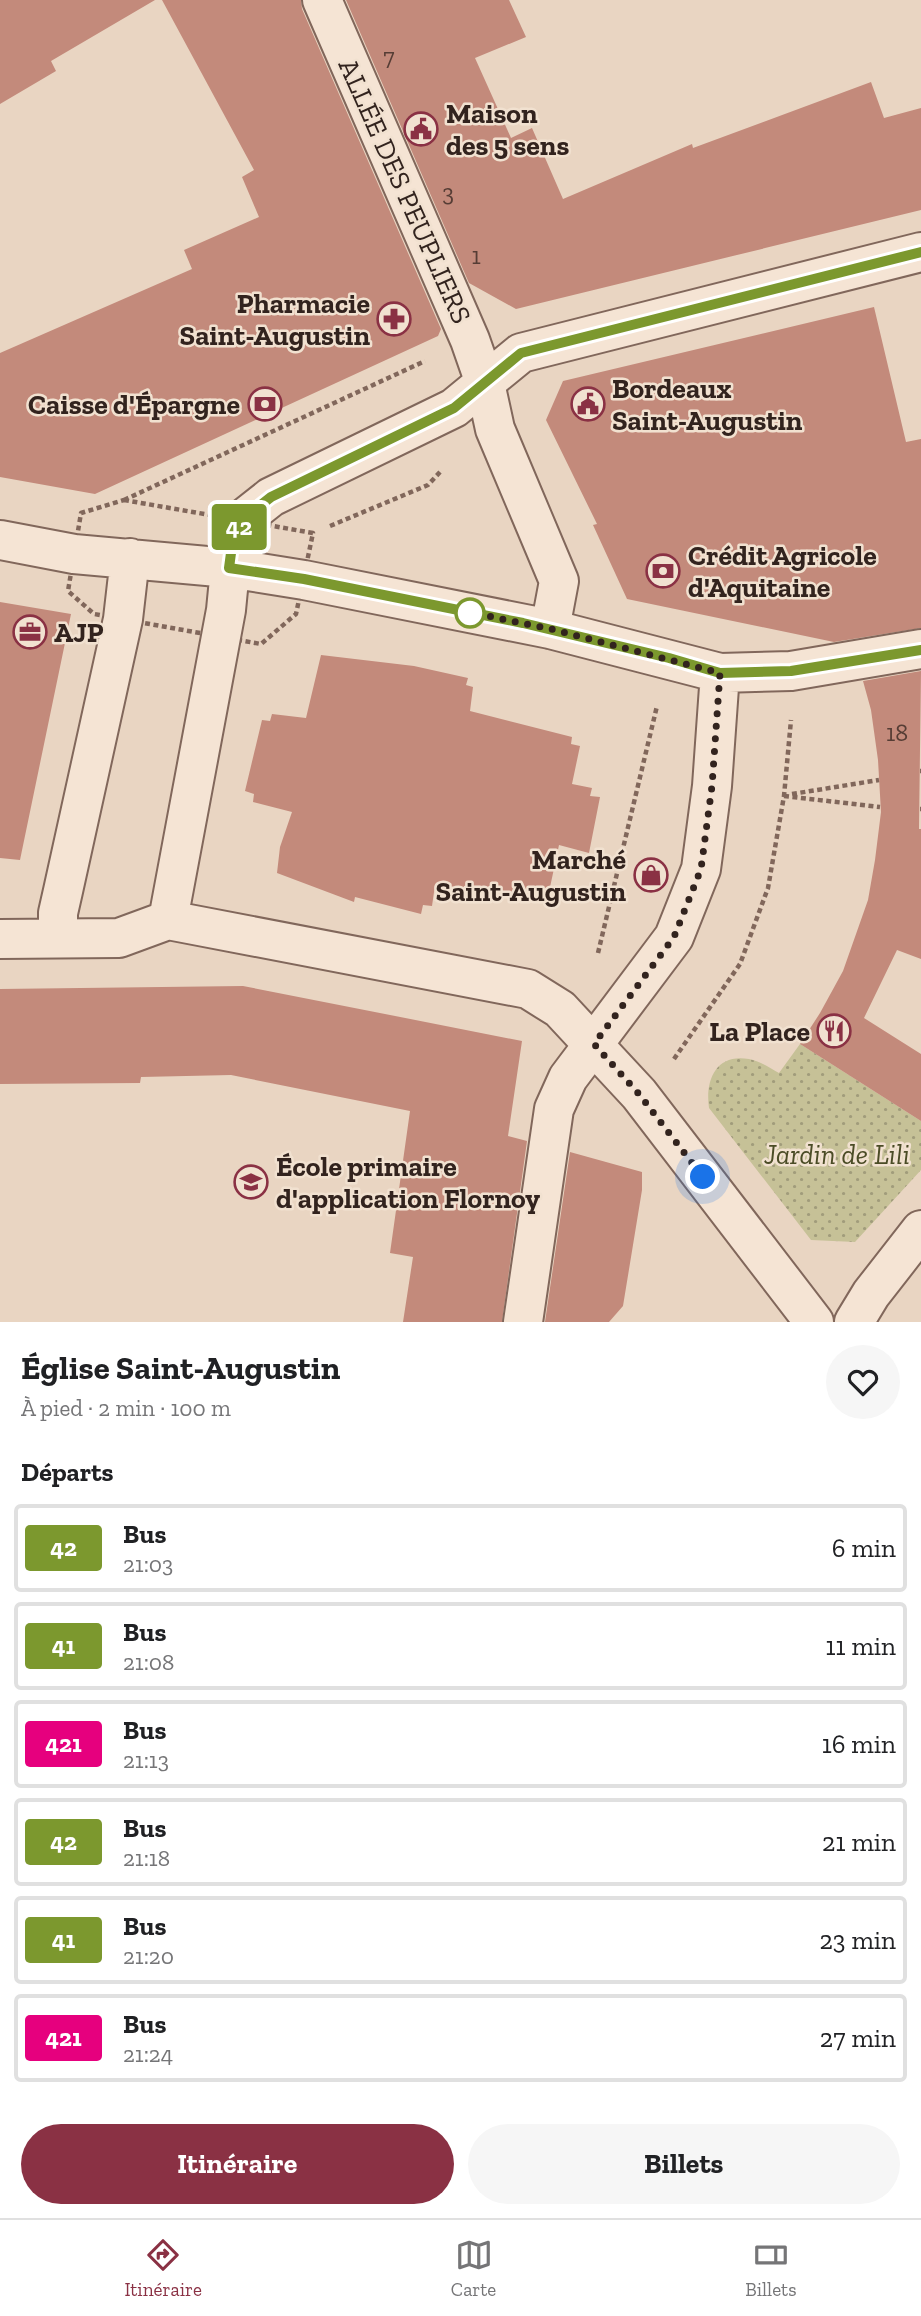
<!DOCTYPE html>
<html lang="fr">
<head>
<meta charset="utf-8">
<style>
	body { margin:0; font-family:"Zilla Slab",serif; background:#f6f6f6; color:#202124; height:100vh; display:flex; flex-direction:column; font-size:26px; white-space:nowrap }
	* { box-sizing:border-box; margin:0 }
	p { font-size:23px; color:#757577 }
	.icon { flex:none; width:38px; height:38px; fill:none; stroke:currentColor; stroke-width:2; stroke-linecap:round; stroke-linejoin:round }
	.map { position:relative; height:1322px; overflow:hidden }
	.drawer { display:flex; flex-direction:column; background:#fff; flex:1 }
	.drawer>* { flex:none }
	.badge { padding:0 14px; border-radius:5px; font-size:24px; line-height:46px }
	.you { position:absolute; width:35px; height:35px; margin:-18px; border:5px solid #fff; border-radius:50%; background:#1a73e8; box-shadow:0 0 0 10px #1a73e833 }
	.map>.badge { position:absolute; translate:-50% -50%; box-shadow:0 0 0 4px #fff }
	h2 { padding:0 21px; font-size:26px; line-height:63px }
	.round { display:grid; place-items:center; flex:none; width:74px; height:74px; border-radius:37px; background:#f6f6f6 }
	.head { display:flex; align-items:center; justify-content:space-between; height:119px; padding:0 21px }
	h1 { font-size:33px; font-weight:700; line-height:52px }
	.cta { display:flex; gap:14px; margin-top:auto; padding:14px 21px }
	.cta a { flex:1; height:80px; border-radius:42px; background:#8a3144; color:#fff; font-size:28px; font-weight:700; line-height:80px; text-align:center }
	.cta a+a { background:#f6f6f6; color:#202124 }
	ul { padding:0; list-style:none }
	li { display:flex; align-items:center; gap:21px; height:88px; margin:0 14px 10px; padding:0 7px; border:4px solid #e0e0e0; border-radius:7px }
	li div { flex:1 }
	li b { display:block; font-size:26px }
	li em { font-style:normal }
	li .badge { min-width:77px; font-weight:700; text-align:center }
	.tab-bar { display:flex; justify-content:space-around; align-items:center; height:98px; border-top:2px solid #e0e0e0; background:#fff; font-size:19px; color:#757577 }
	.tab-bar a { display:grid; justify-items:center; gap:4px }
	.tab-bar .on { color:#8a3144 }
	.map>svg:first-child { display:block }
</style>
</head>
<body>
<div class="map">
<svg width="921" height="1322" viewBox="0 0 921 1322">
	<defs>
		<pattern id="park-dots" width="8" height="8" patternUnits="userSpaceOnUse" patternTransform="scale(1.75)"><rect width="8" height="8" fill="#c6c197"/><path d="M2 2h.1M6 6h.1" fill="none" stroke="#a19c7b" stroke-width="1.8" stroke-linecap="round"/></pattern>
	</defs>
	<rect width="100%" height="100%" fill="#e9d5c2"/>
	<path fill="url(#park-dots)" d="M800 1044 921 1121V1170L855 1242 811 1240 709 1108C705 1080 716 1053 749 1059 760 1061 770 1068 779 1073Z"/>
	<path fill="#c38a7b" d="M0 0H155L51 61 56 71 0 104Z
		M162 0H301L302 9 441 329 438 336 95 494 0 477V353L192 269 184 250 259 217 242 177 254 170Z
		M346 0H509L526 37 475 58 511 138 532 128 563 199 692 144 693 148 871 82 884 118 921 108V210L516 309 469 283Z
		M874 307 906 442 921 439V628L834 642 627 599 593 525 597 524 546 420 563 381Z
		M0 602 71 614 20 860 0 858Z
		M321 655 414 666 468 678 466 685 473 687 470 711 572 737 571 744 580 746 572 784 592 788 590 796 600 797 589 853 559 845 549 892 540 890 539 900 464 886V888L435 885 432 906 423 905 421 914 355 897 354 902 277 873 280 847 292 812 253 802 254 794 245 791 262 720 270 721 272 714 306 718Z
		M921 671 919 829H921V959L897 950 864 1018 921 1054V1121L800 1044 820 1013 843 971 868 900 875 860 881 812 878 760 871 710 863 681Z
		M243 986 522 1041 508 1136 527 1141 502 1322H403L413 1257 390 1253 410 1111 231 1075 141 1077 140 1083 0 1084V989Z
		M570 1152 642 1172V1190L623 1306 609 1322H545Z"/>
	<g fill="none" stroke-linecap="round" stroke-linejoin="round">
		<defs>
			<path id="minor" d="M322 0 470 340 485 383 495 429 559 581 550 629
				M0 540 74 554 229 568 304 580 550 629 720 673 791 671 921 649
				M58 938V913L63 891 123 619 130 558
				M0 939 119 938 168 920
				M523 1322 554 1109 568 1078 674 937 701 869 712 786 720 673
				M814 1322 639 1094 560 1009 528 989 168 920 226 610 233 538 242 520 271 497 454 408 521 353 921 252
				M854 1322 871 1294 921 1230"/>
		</defs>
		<use href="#minor" stroke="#81675b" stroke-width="42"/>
		<path stroke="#81675b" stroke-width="4.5" stroke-dasharray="5 3.5" stroke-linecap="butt" d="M124 500 425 361
			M124 500 313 533 296 614 261 644 94 614 68 591 81 513Z
			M330 526 428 485 440 472
			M920 771H921
			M792 794 879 780
			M784 796 880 807
			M920 809H921
			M598 953 657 706
			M674 1059 740 964 768 888 784 796 791 720"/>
		<use href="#minor" stroke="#f5e4d4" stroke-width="38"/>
	</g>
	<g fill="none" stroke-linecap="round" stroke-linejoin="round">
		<defs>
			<path id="line" d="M921 252 521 353 454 408 271 497 242 520 233 538 229 568 304 579 523 623 669 658 720 673 791 671 921 650"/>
		</defs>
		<use href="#line" stroke="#fff" stroke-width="16"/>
		<use href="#line" stroke="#7c982e" stroke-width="10"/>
		<path stroke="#32231e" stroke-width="7" stroke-dasharray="0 12.6" d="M470 613 468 612 551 629 720 673 712 786 701 869 674 937 594 1044 639 1094 703 1177"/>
	</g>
	<defs>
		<symbol id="civic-ring" viewBox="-11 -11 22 22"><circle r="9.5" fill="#f1e1d0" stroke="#8a3144" stroke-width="1.5"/><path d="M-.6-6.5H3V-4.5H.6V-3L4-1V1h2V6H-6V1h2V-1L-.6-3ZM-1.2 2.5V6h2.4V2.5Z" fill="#8a3144"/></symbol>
		<symbol id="pharmacy-ring" viewBox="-11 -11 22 22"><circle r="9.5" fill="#f1e1d0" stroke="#8a3144" stroke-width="1.5"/><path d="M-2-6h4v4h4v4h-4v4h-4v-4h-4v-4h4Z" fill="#8a3144"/></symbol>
		<symbol id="bank-ring" viewBox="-11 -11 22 22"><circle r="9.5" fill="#f1e1d0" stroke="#8a3144" stroke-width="1.5"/><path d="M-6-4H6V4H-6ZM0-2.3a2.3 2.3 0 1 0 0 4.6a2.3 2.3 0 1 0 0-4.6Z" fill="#8a3144"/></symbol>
		<symbol id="office-ring" viewBox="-11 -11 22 22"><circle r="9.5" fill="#f1e1d0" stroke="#8a3144" stroke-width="1.5"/><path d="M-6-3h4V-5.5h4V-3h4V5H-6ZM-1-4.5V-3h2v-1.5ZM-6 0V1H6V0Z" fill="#8a3144"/></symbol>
		<symbol id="shop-ring" viewBox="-11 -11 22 22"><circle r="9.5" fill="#f1e1d0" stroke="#8a3144" stroke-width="1.5"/><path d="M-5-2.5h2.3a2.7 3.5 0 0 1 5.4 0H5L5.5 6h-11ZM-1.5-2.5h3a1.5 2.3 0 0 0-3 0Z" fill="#8a3144"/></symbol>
		<symbol id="restaurant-ring" viewBox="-11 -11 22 22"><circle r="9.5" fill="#f1e1d0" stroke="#8a3144" stroke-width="1.5"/><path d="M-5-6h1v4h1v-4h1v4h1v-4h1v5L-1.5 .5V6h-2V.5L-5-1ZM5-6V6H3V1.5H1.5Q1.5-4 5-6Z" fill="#8a3144"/></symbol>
		<symbol id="school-ring" viewBox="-11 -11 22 22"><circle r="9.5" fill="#f1e1d0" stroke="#8a3144" stroke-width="1.5"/><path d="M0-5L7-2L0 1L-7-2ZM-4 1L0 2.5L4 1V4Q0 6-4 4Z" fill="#8a3144"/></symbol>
	</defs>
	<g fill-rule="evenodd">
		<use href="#civic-ring" x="402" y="110" width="38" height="38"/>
		<use href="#pharmacy-ring" x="375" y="300" width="38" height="38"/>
		<use href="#bank-ring" x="246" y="385" width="38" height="38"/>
		<use href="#civic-ring" x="569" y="385" width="38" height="38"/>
		<use href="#bank-ring" x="644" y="552" width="38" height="38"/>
		<use href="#office-ring" x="11" y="613" width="38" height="38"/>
		<use href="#shop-ring" x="632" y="856" width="38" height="38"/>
		<use href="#restaurant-ring" x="815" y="1012" width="38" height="38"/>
		<use href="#school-ring" x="232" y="1163" width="38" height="38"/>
	</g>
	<circle fill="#fff" stroke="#7c982e" stroke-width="3.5" cx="470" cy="613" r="14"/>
	<g text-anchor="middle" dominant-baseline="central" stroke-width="5" stroke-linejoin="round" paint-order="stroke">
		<g font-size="24" fill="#563d35">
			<text x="389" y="56">7</text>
			<text x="448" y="192">3</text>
			<text x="476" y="255">1</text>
			<text x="897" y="732">18</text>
		</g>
		<g font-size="28" font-weight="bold" fill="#32231e" stroke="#f1e1d0" text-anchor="start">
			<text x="446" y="113">Maison<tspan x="446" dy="32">des 5 sens</tspan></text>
			<text x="370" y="303" text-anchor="end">Pharmacie<tspan x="370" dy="32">Saint-Augustin</tspan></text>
			<text x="612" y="388">Bordeaux<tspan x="612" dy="32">Saint-Augustin</tspan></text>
			<text x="240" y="404" text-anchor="end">Caisse d'Épargne</text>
			<text x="688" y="555">Crédit Agricole<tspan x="688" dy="32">d'Aquitaine</tspan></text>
			<text x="54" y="632">AJP</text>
			<text x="626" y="859" text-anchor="end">Marché<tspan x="626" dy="32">Saint-Augustin</tspan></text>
			<text x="810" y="1031" text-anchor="end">La Place</text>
			<text x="276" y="1166">École primaire<tspan x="276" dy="32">d'application Flornoy</tspan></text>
		</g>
		<g font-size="28" fill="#32231e" stroke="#f1e1d0">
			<text transform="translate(405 191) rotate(66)">ALLÉE DES PEUPLIERS</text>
		</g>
		<g font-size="28" font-style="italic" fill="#4b4c26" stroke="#f1e1d0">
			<text x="837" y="1154">Jardin de Lili</text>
		</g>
	</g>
</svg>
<div class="you" style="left:703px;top:1177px"></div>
<b class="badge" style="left:239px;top:527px;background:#7c982e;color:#fff">42</b>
</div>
<section class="drawer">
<div class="head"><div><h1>Église Saint-Augustin</h1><p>À pied · 2 min · 100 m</p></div><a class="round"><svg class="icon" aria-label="heart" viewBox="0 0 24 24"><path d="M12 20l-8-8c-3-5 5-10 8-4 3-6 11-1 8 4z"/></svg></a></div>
<h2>Départs</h2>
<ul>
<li><span class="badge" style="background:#7c982e;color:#fff">42</span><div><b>Bus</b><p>21:03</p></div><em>6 min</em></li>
<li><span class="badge" style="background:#7c982e;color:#fff">41</span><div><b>Bus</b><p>21:08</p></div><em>11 min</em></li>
<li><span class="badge" style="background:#e6007e;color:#fff">421</span><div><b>Bus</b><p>21:13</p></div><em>16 min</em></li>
<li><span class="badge" style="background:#7c982e;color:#fff">42</span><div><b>Bus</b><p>21:18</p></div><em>21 min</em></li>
<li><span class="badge" style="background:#7c982e;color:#fff">41</span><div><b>Bus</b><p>21:20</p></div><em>23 min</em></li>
<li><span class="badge" style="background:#e6007e;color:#fff">421</span><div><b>Bus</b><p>21:24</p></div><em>27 min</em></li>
</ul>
<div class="cta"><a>Itinéraire</a><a>Billets</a></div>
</section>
<nav class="tab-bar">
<a class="on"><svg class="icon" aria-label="directions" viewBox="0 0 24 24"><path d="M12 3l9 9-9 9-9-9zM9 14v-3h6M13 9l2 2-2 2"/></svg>Itinéraire</a>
<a><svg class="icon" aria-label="map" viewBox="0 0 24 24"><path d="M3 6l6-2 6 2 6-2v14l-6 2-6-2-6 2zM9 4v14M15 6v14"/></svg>Carte</a>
<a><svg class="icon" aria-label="tickets" viewBox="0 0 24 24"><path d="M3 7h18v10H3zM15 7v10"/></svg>Billets</a>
</nav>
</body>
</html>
